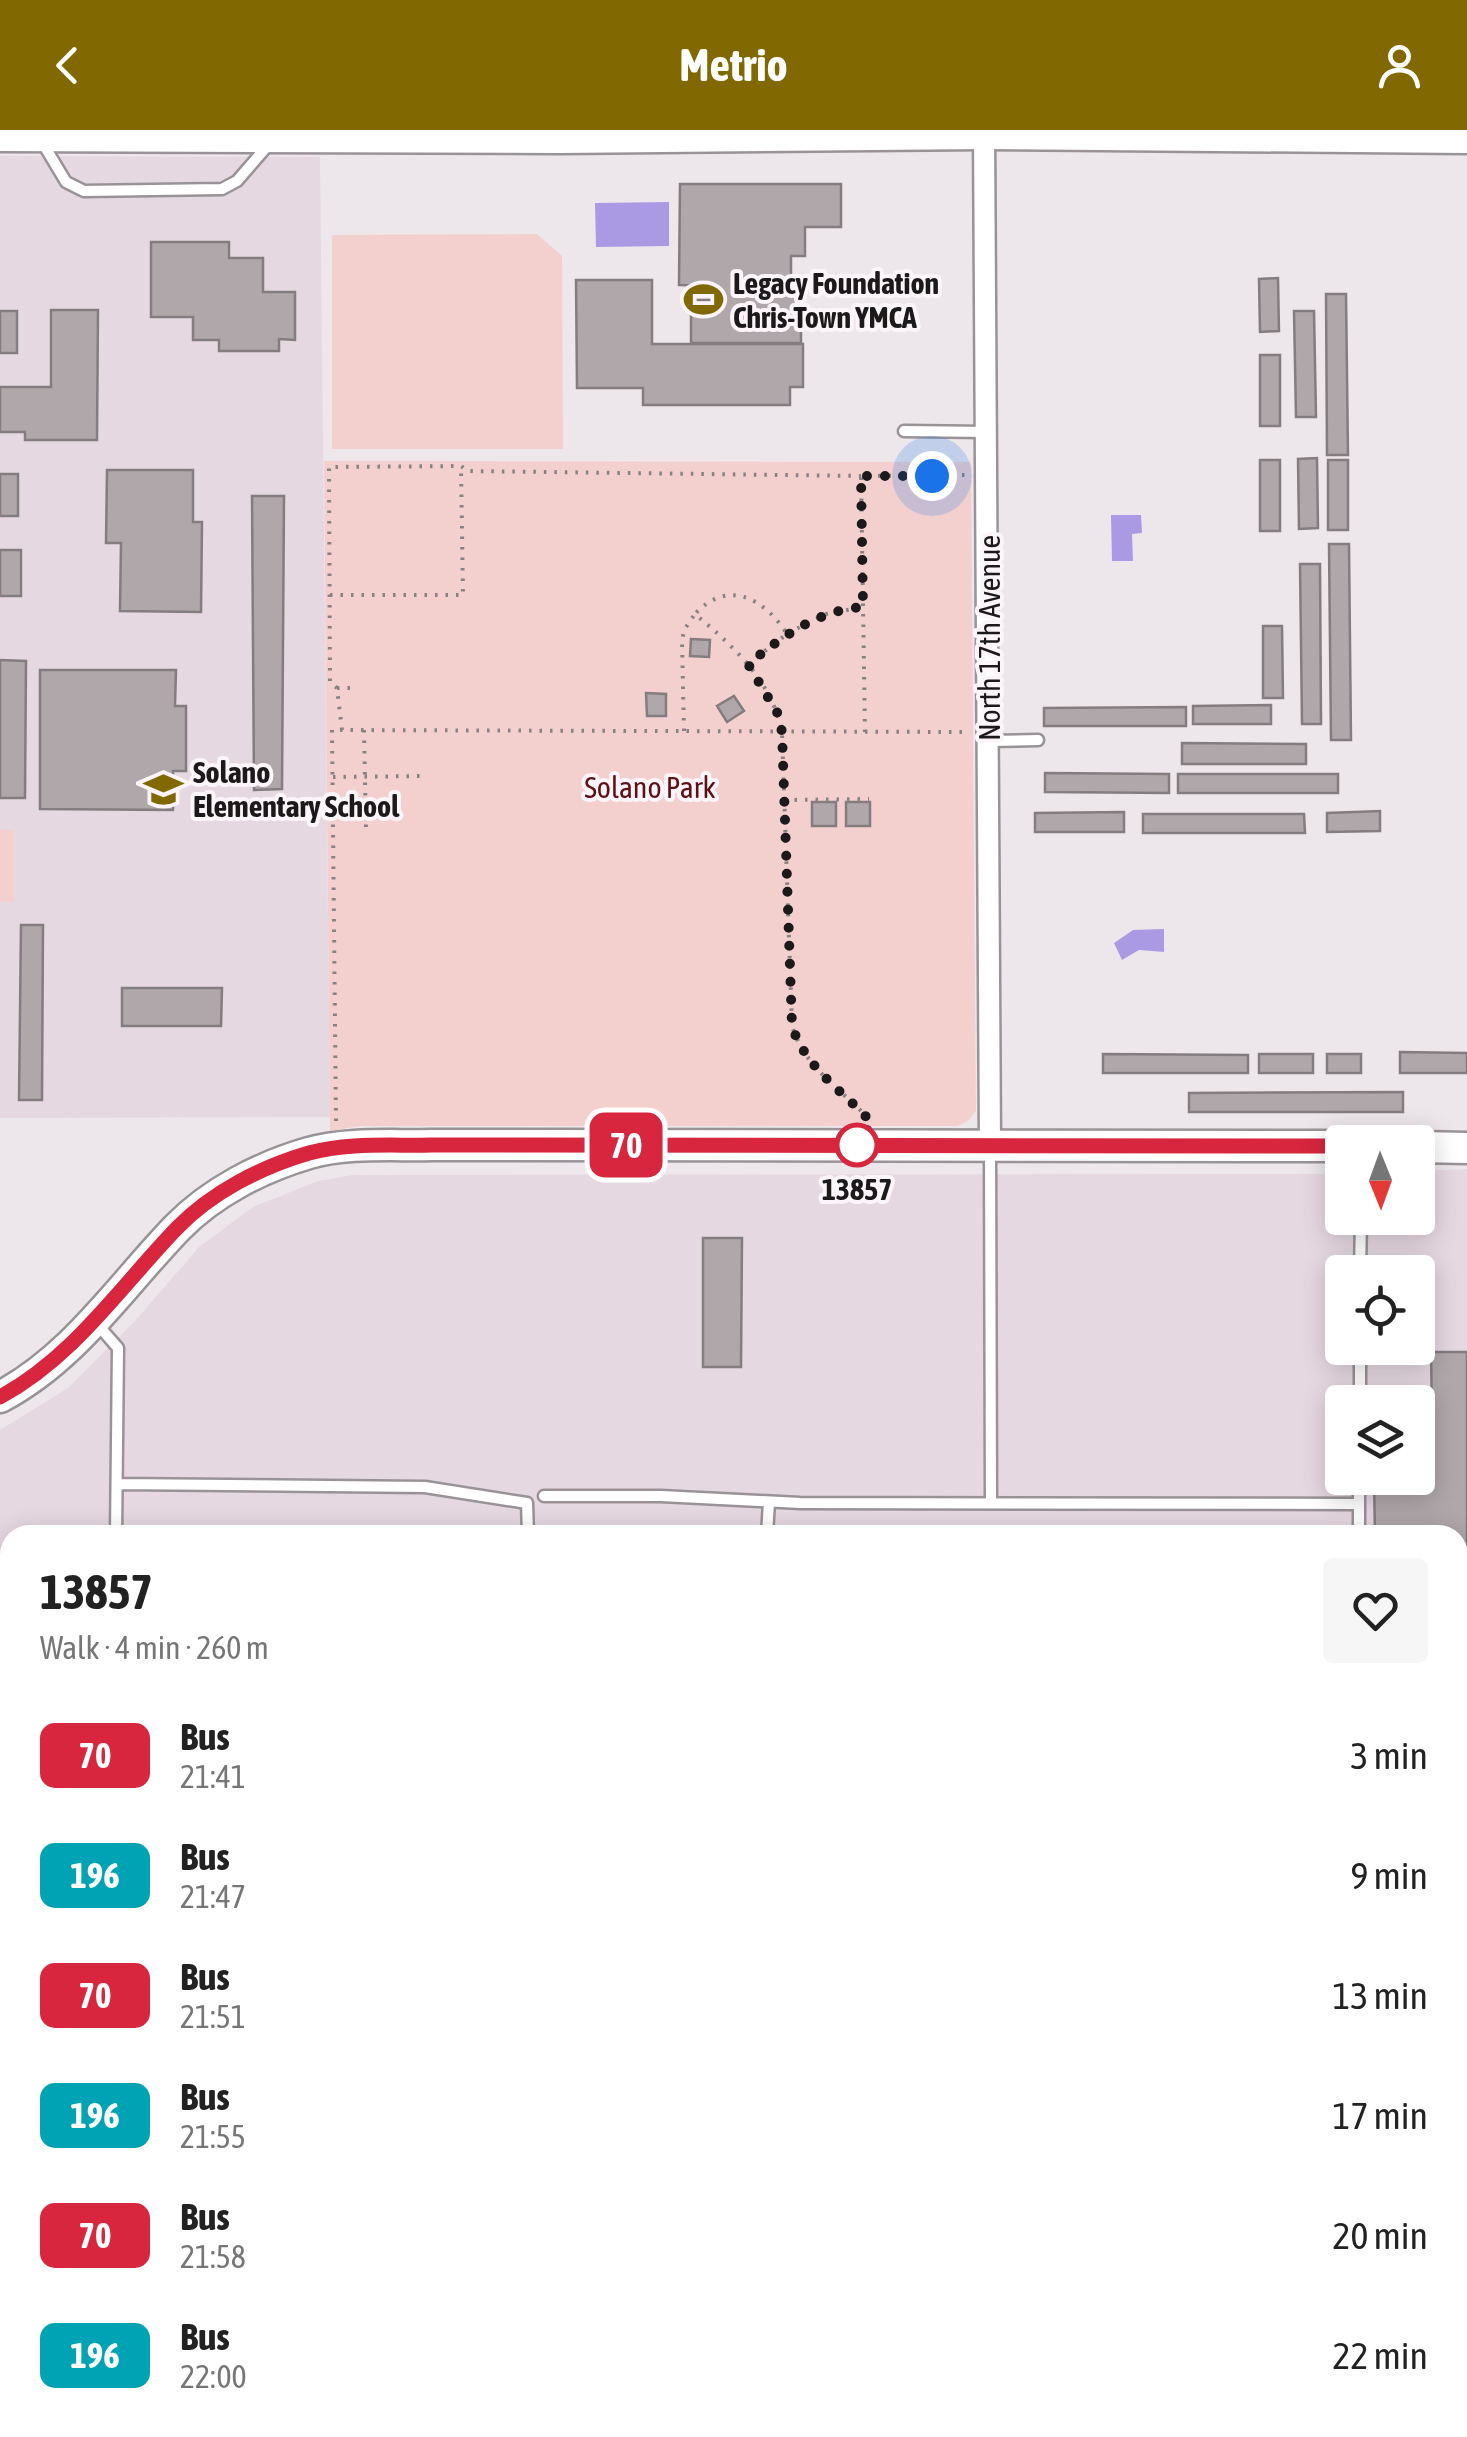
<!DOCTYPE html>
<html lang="en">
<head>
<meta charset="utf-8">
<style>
	body { margin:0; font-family:"Asap Condensed",sans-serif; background:#f6f6f6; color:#222; height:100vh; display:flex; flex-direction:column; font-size:38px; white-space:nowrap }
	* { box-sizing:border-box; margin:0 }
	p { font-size:32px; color:#767676 }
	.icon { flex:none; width:55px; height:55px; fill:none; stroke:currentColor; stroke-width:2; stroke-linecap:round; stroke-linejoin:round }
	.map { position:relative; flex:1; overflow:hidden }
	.details { position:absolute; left:0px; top:1395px; width:1468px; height:912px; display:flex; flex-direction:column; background:#fff; border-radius:30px 30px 0 0; box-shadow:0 5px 25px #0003 }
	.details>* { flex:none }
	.badge { padding:0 20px; border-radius:15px; font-size:35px; line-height:65px }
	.needle { width:65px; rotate:179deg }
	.controls { position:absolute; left:1325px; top:995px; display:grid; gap:20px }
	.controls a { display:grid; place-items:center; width:110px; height:110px; border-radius:10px; background:#fff; box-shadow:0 5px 25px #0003; font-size:50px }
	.you { position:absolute; width:50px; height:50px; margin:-25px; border:8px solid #fff; border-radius:50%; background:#1a73e8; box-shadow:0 0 0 15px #1a73e833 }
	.map>.badge { position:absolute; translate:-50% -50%; box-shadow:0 0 0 5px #fff }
	.round { display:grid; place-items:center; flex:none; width:105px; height:105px; border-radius:10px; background:#f6f6f6 }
	.summary { display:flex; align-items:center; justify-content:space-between; height:170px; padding:0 40px }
	h1 { font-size:48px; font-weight:700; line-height:75px }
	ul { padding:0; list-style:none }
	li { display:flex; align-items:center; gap:30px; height:120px; padding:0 40px }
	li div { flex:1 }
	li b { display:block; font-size:38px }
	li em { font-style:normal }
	li .badge { min-width:110px; font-weight:700; text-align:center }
	header { display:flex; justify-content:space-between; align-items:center; height:130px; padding:0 40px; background:#816800; color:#fff; font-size:45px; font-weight:700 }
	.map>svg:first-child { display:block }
</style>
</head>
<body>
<header><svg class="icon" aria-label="back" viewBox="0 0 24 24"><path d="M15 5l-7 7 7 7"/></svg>Metrio<svg class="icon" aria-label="person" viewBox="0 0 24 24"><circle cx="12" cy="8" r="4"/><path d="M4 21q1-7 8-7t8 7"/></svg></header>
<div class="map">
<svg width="1467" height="2307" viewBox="0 0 1467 2307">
	<rect width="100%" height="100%" fill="#ede7eb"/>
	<path fill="#e6d8e1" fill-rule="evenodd" d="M0 26 320 27 330 987 0 988Z
		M1467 1039V2307H0V1300L68 1258 135 1191 199 1117 253 1077 318 1051 353 1045 1342 1044V1088H1418V1041ZM1342 1142H1418V1218H1342ZM1342 1272H1418V1348H1342ZM10 1405H1458V2298H10Z"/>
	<path fill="#f3d0cd" d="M537 104 562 126 563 319H332V105Z
		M324 331 971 332 976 981 968 991 957 996H360L330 1001Z
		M0 700H14V772H0Z"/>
	<path fill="#aa9ae3" d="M669 72V116L596 117 595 73Z
		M1111 385H1141L1142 403 1132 404 1133 431H1112Z
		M1164 799V822L1139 820 1122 830 1114 813 1133 800Z"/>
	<path fill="#afa7a9" stroke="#847d7f" stroke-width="2.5" d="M680 54H841V97H805V126H791V155H801V213H691V170H716V156L679 155Z
		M151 112H229V128H263V162H295V210L279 209V221H219V210H193V187H151Z
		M1278 148 1279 201 1260 202 1259 149Z
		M576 150H652V214H803V257H790V275H643V258H577Z
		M1326 164H1346L1348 325H1327Z
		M51 180H98L97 310H25V302H0V257H51Z
		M0 181H17V223H0Z
		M1294 181H1314L1316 287H1296Z
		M1260 225H1280V296H1260Z
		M1317 328 1318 398 1299 399 1298 329Z
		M1260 330H1280V401H1260Z
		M1328 330H1348V400H1328Z
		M107 340H193V392H202L201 482 120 481 121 413H106Z
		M0 344H18V386H0Z
		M252 366H284L282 659 254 660Z
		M1329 414H1349L1351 610H1331Z
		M0 420H21V466H0Z
		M1300 434H1320L1321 594H1302Z
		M1263 496H1282L1283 568H1263Z
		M691 509 710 510 709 527 690 526Z
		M0 530 26 531 25 668H0Z
		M40 540H176L175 576H186V641H173V680L40 679Z
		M646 563 666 564V586H647Z
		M734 566 744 581 727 592 717 576Z
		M1271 575V594H1193V576Z
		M1186 577V596H1044V578Z
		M1182 613 1306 614V634H1182Z
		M1045 643 1169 644V663L1045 662Z
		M1178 644H1338V663H1178Z
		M812 672H836V696H812Z
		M846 672H870V696H846Z
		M1380 681V701L1327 702V683Z
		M1124 682V702H1035V683Z
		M1143 684H1304L1305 703H1143Z
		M21 795H43L42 970H19Z
		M122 858H222L221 896H122Z
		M1400 922 1467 923V943H1400Z
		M1103 924 1248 925V943H1103Z
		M1259 924H1313V943H1259Z
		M1327 924H1361V943H1327Z
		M1403 962V982H1189V963Z
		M703 1108H742L741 1237H703Z
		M1431 1222H1467V1743L1458 1744V1405H1375L1374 1348H1418V1286H1432Z
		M724 1401V1405H578V1403Z
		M0 1699H10L9 2064H0Z
		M1458 1815H1467V2160H1458Z"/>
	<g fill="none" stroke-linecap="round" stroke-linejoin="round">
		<defs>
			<path id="lane" d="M42 12 66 52 84 61 222 59 237 51 270 13
				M904 301 988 302
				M989 611 1038 610
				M990 1019 991 1373
				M1360 1142 1361 1088
				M97 1194 118 1218 116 1405
				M1360 1218V1272
				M118 1354 425 1357 527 1373 528 1405
				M544 1366H661L800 1373 1359 1374
				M767 1405 769 1372
				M1359 1405V1348
				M0 1614 10 1613
				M0 1660H10
				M0 2078H10
				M1458 2190H1467
				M60 2298V2307
				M981 2298V2307"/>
			<path id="street" d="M984 0 990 1015"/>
			<path id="secondary" d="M0 6 560 8 984 4 1467 8
				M1418 1017 1467 1018
				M0 1267C74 1228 120 1157 177 1098 212 1062 261 1037 309 1023 348 1012 392 1016 432 1015L1342 1016"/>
		</defs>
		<use href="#lane" stroke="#999397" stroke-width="15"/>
		<use href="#street" stroke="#999397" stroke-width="25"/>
		<use href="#secondary" stroke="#999397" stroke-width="35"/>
		<path stroke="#868284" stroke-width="4" stroke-dasharray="2.5 8" stroke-linecap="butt" d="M330 465H463L461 337
			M788 503 826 484 863 477
			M748 534 787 504C765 469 728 448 695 484 733 516 772 551 782 602L792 896C805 938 840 958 869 989
			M337 558H350
			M342 600 337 558 330 552 329 337 461 336 468 341 861 346
			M364 600 366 701
			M684 601 682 511 684 500 695 484
			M865 602 861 346 968 345
			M333 647 423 646
			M784 670 869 669
			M336 991 332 600 967 602"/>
		<use href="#lane" stroke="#fff" stroke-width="10"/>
		<use href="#street" stroke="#fff" stroke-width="20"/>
		<use href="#secondary" stroke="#fff" stroke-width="30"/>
	</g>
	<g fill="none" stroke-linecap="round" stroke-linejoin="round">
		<defs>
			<path id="line" d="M0 1267C74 1227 120 1157 177 1098 212 1062 261 1037 309 1023 348 1012 392 1016 432 1015L1342 1016"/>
		</defs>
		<use href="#line" stroke="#fff" stroke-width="22"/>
		<use href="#line" stroke="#d7263d" stroke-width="15"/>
		<path stroke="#1b191a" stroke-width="10" stroke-dasharray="0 18" d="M857 1015 872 993C843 961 806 939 792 896L782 602 778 584 748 534C784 506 816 481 863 477L861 346H932"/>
	</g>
	<defs>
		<symbol id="stadium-bare" viewBox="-9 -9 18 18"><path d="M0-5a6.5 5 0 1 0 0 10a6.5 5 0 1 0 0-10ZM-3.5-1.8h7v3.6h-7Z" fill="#816800" stroke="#fbf4f8" stroke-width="2.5" paint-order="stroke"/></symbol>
		<symbol id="school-bare" viewBox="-9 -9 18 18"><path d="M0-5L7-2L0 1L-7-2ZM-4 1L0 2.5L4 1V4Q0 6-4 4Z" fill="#816800" stroke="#fbf4f8" stroke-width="2.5" paint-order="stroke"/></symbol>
	</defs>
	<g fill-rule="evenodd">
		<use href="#stadium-bare" x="676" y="142" width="55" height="55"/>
		<use href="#school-bare" x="136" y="632" width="55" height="55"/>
	</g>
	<circle fill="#fff" stroke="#d7263d" stroke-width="5" cx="857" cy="1015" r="20"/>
	<g text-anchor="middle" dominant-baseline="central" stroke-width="8" stroke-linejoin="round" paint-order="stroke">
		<g font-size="30" font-weight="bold" fill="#1b191a" stroke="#fbf4f8" text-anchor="start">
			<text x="733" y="153">Legacy Foundation<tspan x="733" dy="34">Chris-Town YMCA</tspan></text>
			<text x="193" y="642">Solano<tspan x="193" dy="34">Elementary School</tspan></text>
		</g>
		<g font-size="30" fill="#1b191a" stroke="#fbf4f8">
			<text transform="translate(989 508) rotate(-90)">North 17th Avenue</text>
		</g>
		<g font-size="30" fill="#5d1114" stroke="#fbf4f8">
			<text x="650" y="657">Solano Park</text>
		</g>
		<g font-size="30" font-weight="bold" fill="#1b191a" stroke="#fbf4f8">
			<text x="857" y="1059">13857</text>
		</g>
	</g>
</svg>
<div class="controls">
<a><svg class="needle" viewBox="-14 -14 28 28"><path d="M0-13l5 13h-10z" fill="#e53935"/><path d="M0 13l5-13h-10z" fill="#767676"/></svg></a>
<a><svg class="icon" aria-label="locate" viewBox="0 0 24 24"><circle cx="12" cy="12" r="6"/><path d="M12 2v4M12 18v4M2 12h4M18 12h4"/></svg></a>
<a><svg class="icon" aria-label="layers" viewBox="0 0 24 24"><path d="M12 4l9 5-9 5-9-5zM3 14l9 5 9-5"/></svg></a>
</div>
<div class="you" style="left:932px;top:346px"></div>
<b class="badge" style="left:626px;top:1015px;background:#d7263d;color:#fff">70</b>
<section class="details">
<div class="summary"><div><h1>13857</h1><p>Walk · 4 min · 260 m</p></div><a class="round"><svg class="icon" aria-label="heart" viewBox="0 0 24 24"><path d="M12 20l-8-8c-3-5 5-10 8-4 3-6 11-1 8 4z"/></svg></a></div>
<ul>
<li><span class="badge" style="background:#d7263d;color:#fff">70</span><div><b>Bus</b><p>21:41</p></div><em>3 min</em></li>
<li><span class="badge" style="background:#00a3b4;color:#fff">196</span><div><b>Bus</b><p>21:47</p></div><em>9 min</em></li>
<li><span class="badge" style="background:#d7263d;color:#fff">70</span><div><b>Bus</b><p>21:51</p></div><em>13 min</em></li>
<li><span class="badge" style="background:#00a3b4;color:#fff">196</span><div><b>Bus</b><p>21:55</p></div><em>17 min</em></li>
<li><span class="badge" style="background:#d7263d;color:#fff">70</span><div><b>Bus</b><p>21:58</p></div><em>20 min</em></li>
<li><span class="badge" style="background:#00a3b4;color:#fff">196</span><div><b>Bus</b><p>22:00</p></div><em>22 min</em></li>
</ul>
</section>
</div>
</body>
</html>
